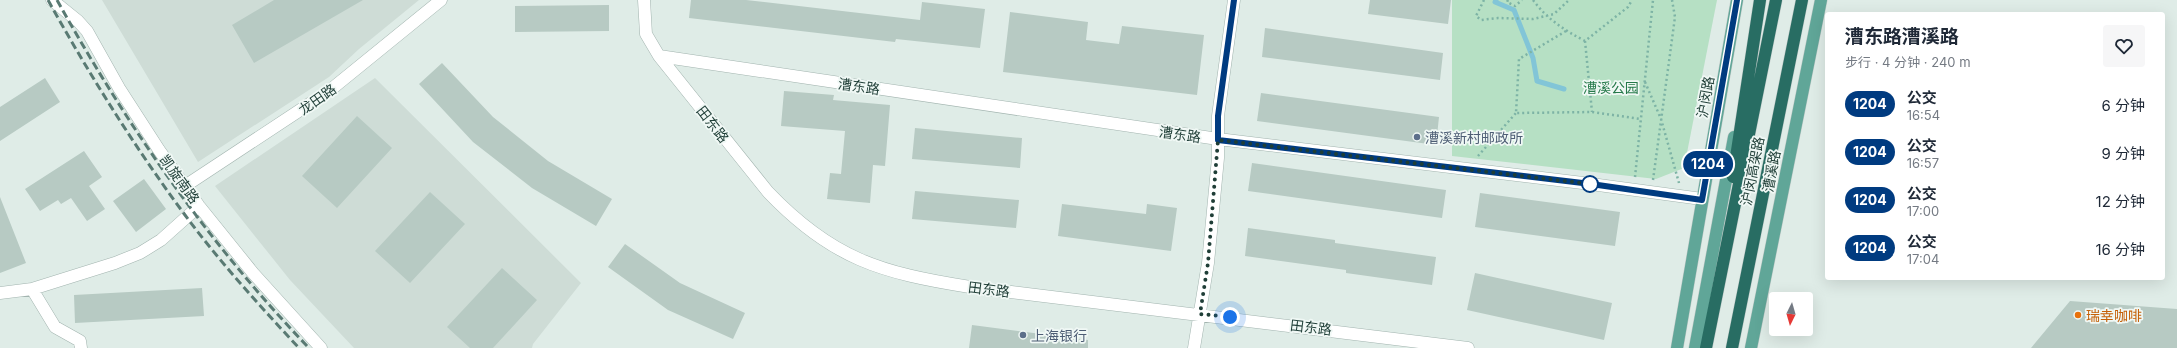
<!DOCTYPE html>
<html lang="zh">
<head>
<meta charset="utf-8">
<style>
	body { margin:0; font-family:Inter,"Noto Sans SC",sans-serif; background:#f6f6f7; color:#1f2937; height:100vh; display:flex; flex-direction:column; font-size:15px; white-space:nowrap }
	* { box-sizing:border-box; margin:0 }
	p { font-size:13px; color:#747a83 }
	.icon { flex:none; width:22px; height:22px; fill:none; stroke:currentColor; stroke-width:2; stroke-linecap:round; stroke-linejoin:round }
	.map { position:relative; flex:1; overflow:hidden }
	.details { position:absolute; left:1825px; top:12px; width:340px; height:268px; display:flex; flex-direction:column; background:#fff; border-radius:4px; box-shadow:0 4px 16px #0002 }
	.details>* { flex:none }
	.badge { padding:0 8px; border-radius:13px; font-size:14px; line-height:26px }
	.needle { width:26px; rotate:185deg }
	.controls { position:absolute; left:1769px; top:292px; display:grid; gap:8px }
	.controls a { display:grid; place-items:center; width:44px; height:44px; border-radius:4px; background:#fff; box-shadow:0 4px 16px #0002; font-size:20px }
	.you { position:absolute; width:20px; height:20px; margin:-10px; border:3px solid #fff; border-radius:50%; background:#1a73e8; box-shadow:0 0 0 6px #1a73e833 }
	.map>.badge { position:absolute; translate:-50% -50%; box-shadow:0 0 0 2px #fff }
	.round { display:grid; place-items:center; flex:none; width:42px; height:42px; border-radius:4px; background:#f6f6f7 }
	.overview { display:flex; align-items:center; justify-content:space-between; height:68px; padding:0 20px }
	h1 { font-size:19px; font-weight:700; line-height:30px }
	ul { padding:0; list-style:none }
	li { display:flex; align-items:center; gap:12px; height:48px; padding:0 20px }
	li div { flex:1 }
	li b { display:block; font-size:15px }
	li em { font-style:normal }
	li .badge { min-width:44px; font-weight:700; text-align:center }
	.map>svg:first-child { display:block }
</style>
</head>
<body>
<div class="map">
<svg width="2177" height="348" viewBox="0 0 2177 348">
	<rect width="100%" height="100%" fill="#dfece7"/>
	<path fill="#cedcd6" d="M102 0H419L359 49 329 77 198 162Z
		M375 78 581 283 533 344 532 348H354L290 280 215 186Z"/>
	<path fill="#b6e0c4" d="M1452 0H1717L1684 168 1656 179 1452 156Z"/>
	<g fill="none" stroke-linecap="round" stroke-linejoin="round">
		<path stroke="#82c5d7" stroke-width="5" d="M1496 0 1495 2 1514 10 1533 58 1537 81 1564 89"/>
	</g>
	<path fill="#b7cac3" d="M274 0H363L254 63 232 25Z
		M691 0H746L920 20 922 2 985 9 980 48 896 39 895 42 689 18Z
		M1370 0H1451L1448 24 1368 14Z
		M609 5V31L515 32V6Z
		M1010 12 1088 22 1086 40 1119 44 1122 26 1204 35 1197 95 1003 72Z
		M1265 28 1443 53 1440 80 1262 57Z
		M442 63 493 117 548 161 612 199 596 226 532 188 473 142 419 84Z
		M45 78 60 102 0 141V107Z
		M784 91 834 95 833 100 890 105 885 166 873 165 870 203 827 199 830 173 841 174 845 131 781 126Z
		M1261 93 1439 117 1436 145 1257 121Z
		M357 116 392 148 337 208 302 176Z
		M915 128 1022 138 1020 168 912 159Z
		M84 151 102 177 89 186 105 209 87 221 71 198 61 204 58 200 40 211 25 189Z
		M1252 163 1446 190 1442 218 1248 191Z
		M144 179 166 209 136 232 113 201Z
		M915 191 1019 200 1016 228 912 219Z
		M430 192 465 224 410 283 375 251Z
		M1480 193 1620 212 1615 246 1475 227Z
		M0 197 26 263 0 273Z
		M1062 204 1146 214 1147 204 1177 208 1171 251 1058 236Z
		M1248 228 1335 240V243L1436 257 1432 285 1346 273V270L1245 256Z
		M625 244 680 283 745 313 733 339 668 310 608 267Z
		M502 268 537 300 493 348H470L447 327Z
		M1475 273 1612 303 1604 340 1467 310Z
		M202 288 204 316 75 323 74 295Z
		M2070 301 2177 309V348H2031Z
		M972 325 1088 340V348H969Z"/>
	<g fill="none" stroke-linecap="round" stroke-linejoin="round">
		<defs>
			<path id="minor" d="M52 0 78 21 87 31 119 88 159 150 199 206 253 273 321 348
				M644 0 646 34 659 56 768 192C832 259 881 273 970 287L1468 348
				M659 56 1218 139 1591 184 1702 199
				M185 186 329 91 441 0
				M32 289 55 327 80 341 81 348
				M0 293 32 289 115 263 140 253 161 240 199 206
				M1194 348 1208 263 1218 158V116L1234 0"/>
			<path id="major" d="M1677 348 1737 0
				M1695 348 1734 137
				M1751 348 1821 0"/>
			<path id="highway" d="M1733 177 1760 0
				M1706 348 1776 0
				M1732 348 1802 0"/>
		</defs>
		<use href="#minor" stroke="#a2b4af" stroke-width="13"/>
		<use href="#major" stroke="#c0c9c7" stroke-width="13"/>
		<use href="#highway" stroke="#c0c9c7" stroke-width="13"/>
		<path stroke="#7db3a5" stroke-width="2.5" stroke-dasharray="2 3" stroke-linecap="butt" d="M1484 0 1476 16 1481 20 1498 18 1533 19 1554 14 1569 0
			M1508 0 1507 2 1515 6 1522 0
			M1533 0C1547 19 1564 30 1585 41L1628 7 1632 0
			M1566 31 1519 59 1516 113 1592 112 1641 119
			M1585 41 1592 112
			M1645 82 1661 119 1679 183
			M1478 156 1516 113
			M1635 177 1653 0
			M1653 180 1675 17 1672 0"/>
		<use href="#minor" stroke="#fff" stroke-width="12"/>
		<use href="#major" stroke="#60a698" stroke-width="12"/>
		<use href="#highway" stroke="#286d63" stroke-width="12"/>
		<path stroke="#597a73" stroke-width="3" stroke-dasharray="8 4" stroke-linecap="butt" d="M48 0C89 74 134 146 185 215 219 261 259 305 299 348
			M57 0C127 126 209 244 309 348"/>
	</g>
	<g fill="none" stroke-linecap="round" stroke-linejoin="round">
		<defs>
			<path id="line" d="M1234 0 1218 116V140L1591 184 1702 200 1737 0"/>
		</defs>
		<use href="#line" stroke="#fff" stroke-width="9"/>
		<use href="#line" stroke="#003b80" stroke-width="6"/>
		<path stroke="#1f3e37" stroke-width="4" stroke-dasharray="0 7.2" d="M1230 317 1200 314 1208 263 1218 140 1590 184"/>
	</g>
	<g fill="#5c6f8a" stroke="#f0f8f5" stroke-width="1.5">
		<circle cx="1417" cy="137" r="4"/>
		<circle cx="1023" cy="335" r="4"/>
	</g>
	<circle fill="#fff" stroke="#003b80" stroke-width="2" cx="1590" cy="184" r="8"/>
	<circle fill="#e8710a" stroke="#f0f8f5" stroke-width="1.5" cx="2078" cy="315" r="4"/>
	<g text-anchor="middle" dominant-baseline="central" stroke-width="3.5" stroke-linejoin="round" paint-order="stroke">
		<g font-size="14" fill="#1f3e37" stroke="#f0f8f5">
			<text transform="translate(859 86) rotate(8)">漕东路</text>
			<text transform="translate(1705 97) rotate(-80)">沪闵路</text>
			<text transform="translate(317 99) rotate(-35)">龙田路</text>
			<text transform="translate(713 124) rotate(52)">田东路</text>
			<text transform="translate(1180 134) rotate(8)">漕东路</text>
			<text transform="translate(1752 171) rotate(-79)">沪闵高架路</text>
			<text transform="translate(1771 171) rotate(-79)">漕溪路</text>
			<text transform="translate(180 179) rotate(54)">凯旋南路</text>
			<text transform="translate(989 289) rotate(7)">田东路</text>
			<text transform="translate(1311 327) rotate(7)">田东路</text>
		</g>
		<g font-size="14" fill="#25794a" stroke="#f0f8f5">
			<text x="1611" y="87">漕溪公园</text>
		</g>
		<g font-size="14" fill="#4e5e75" stroke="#f0f8f5" text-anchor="start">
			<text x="1425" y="137">漕溪新村邮政所</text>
			<text x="1031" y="335">上海银行</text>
		</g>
		<g font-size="14" fill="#c56008" stroke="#f0f8f5" text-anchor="start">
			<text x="2086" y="315">瑞幸咖啡</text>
		</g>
	</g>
</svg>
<div class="controls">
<a><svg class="needle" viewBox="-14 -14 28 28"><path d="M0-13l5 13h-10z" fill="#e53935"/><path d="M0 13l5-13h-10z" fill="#747a83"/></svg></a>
</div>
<div class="you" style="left:1230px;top:317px"></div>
<b class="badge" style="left:1708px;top:164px;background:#003b80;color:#fff">1204</b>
<section class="details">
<div class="overview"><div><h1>漕东路漕溪路</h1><p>步行 · 4 分钟 · 240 m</p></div><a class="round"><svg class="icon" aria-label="heart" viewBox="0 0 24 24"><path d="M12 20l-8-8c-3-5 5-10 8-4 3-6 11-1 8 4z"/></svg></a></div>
<ul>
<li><span class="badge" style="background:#003b80;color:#fff">1204</span><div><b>公交</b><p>16:54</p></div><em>6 分钟</em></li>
<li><span class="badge" style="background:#003b80;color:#fff">1204</span><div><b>公交</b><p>16:57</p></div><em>9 分钟</em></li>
<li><span class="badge" style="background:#003b80;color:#fff">1204</span><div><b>公交</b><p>17:00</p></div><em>12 分钟</em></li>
<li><span class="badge" style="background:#003b80;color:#fff">1204</span><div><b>公交</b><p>17:04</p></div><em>16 分钟</em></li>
</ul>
</section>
</div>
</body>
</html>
